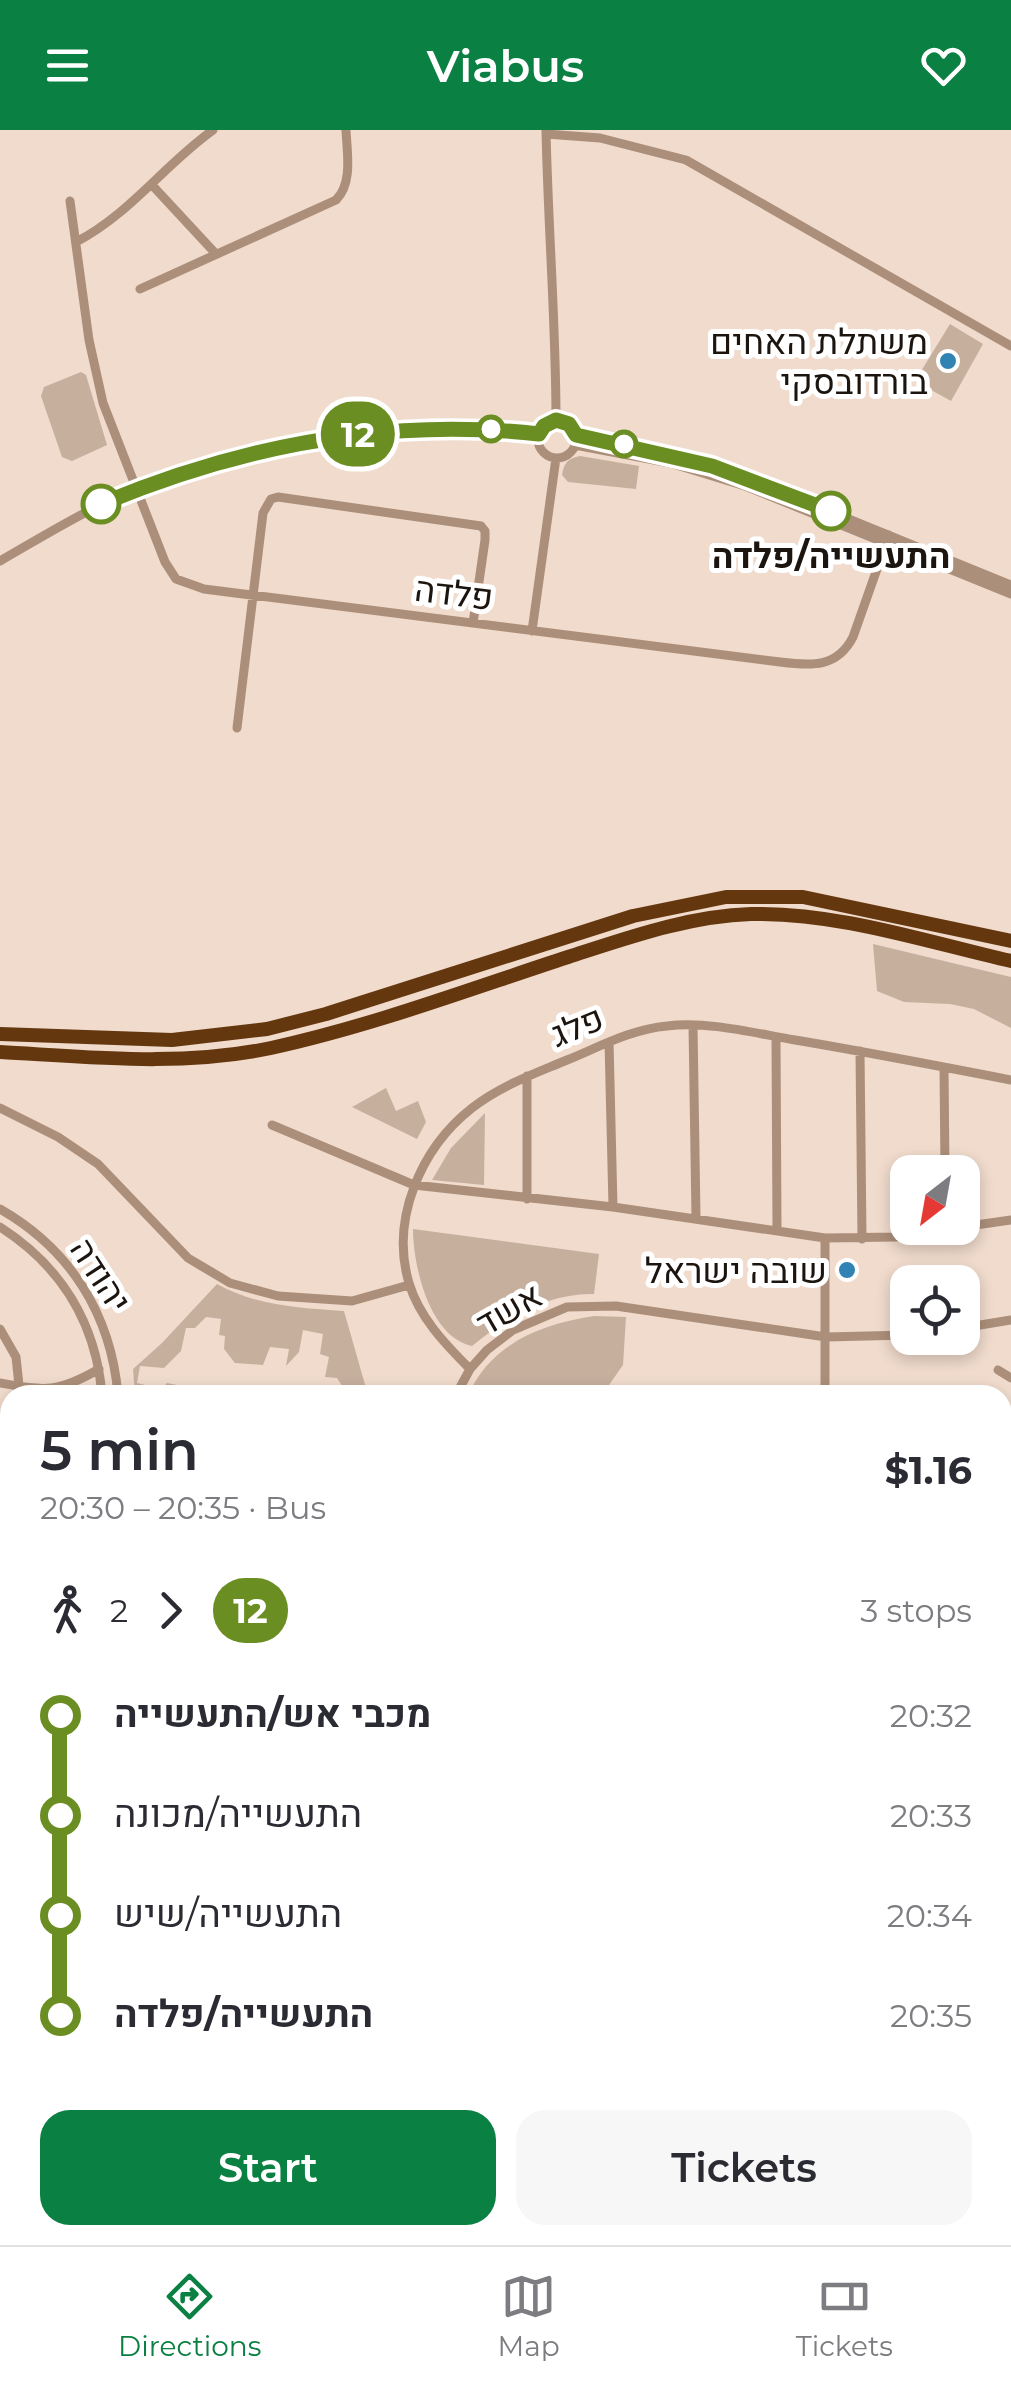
<!DOCTYPE html>
<html lang="en">
<head>
<meta charset="utf-8">
<style>
	body { margin:0; font-family:Montserrat,Heebo,sans-serif; background:#f7f7f7; color:#2b2b33; height:100vh; display:flex; flex-direction:column; font-size:38px; white-space:nowrap }
	* { box-sizing:border-box; margin:0 }
	p { font-size:32px; color:#7c7c81 }
	.icon { flex:none; width:55px; height:55px; fill:none; stroke:currentColor; stroke-width:2; stroke-linecap:round; stroke-linejoin:round }
	.map { position:relative; flex:1; overflow:hidden }
	.drawer { position:absolute; left:0px; top:1255px; width:1012px; height:860px; display:flex; flex-direction:column; background:#fff; border-radius:30px 30px 0 0; box-shadow:0 5px 15px #0003 }
	.drawer>* { flex:none }
	.badge { padding:0 20px; border-radius:32px; font-size:35px; line-height:65px }
	.needle { width:65px; rotate:211deg }
	.tools { position:absolute; left:890px; top:1025px; display:grid; gap:20px }
	.tools a { display:grid; place-items:center; width:90px; height:90px; border-radius:20px; background:#fff; box-shadow:0 5px 15px #0003; font-size:50px }
	.map>.badge { position:absolute; translate:-50% -50%; box-shadow:0 0 0 5px #fff }
	.legs { display:flex; align-items:center; gap:15px; height:110px; padding:0 40px; font-size:32px }
	.legs p { margin-inline-start:auto }
	.head { display:flex; align-items:center; justify-content:space-between; height:170px; padding:0 40px }
	h1 { font-size:55px; font-weight:600; line-height:75px }
	.button { display:flex; gap:20px; margin-top:auto; padding:20px 40px }
	.button a { flex:1; height:115px; border-radius:30px; background:#0b8043; color:#fff; font-size:40px; font-weight:600; line-height:115px; text-align:center }
	.button a+a { background:#f7f7f7; color:#2b2b33 }
	ul { padding:0 40px; list-style:none }
	li { display:flex; align-items:center; gap:35px; height:100px; font-size:38px }
	li i { display:grid; place-items:center; width:15px; height:100%; margin:0 12px; background:currentColor }
	li i::after { content:''; width:25px; height:25px; margin:-12px; border:8px solid; border-radius:50%; background:#fff }
	li p { margin-inline-start:auto }
	li:first-child i { background:linear-gradient(#0000 50%,currentColor 0) }
	li:last-child i { background:linear-gradient(currentColor 50%,#0000 0) }
	header { display:flex; justify-content:space-between; align-items:center; height:130px; padding:0 40px; background:#0b8043; color:#fff; font-size:45px; font-weight:600 }
	.tab-bar { display:flex; justify-content:space-around; align-items:center; height:140px; border-top:2px solid #e1e1e2; background:#fff; font-size:28px; color:#7c7c81 }
	.tab-bar a { display:grid; justify-items:center; gap:5px }
	.tab-bar .on { color:#0b8043 }
	.map>svg:first-child { display:block }
</style>
</head>
<body>
<header><svg class="icon" aria-label="menu" viewBox="0 0 24 24"><path d="M4 6h16M4 12h16M4 18h16"/></svg>Viabus<svg class="icon" aria-label="heart" viewBox="0 0 24 24"><path d="M12 20l-8-8c-3-5 5-10 8-4 3-6 11-1 8 4z"/></svg></header>
<div class="map">
<svg width="1011" height="2115" viewBox="0 0 1011 2115">
	<rect width="100%" height="100%" fill="#f0dbcc"/>
	<path fill="#c7af9e" d="M950 194 983 214 951 271 915 251Z
		M81 242 86 245 107 315 72 331 62 327 41 266 44 257Z
		M580 326 639 336 636 359 568 352 562 345C564 333 568 328 580 326Z
		M873 814 1011 847V898L974 879 950 874 904 872 877 861Z
		M386 958 396 981 418 971 426 992 417 1009 352 977Z
		M485 983 484 1055 432 1050 451 1018Z
		M413 1099 599 1124 594 1164C547 1163 507 1187 472 1216 429 1207 413 1135 413 1099Z
		M217 1154C257 1176 299 1178 344 1181L368 1265H348L337 1248 325 1247 329 1227 320 1224 323 1204 303 1200 299 1222 286 1236 289 1219 270 1217 263 1235 235 1233 224 1219 225 1206 219 1205 221 1189 206 1187 195 1198H186L181 1221 164 1238 140 1236 137 1253 162 1259 167 1253 182 1256V1261L171 1259 170 1265H135L133 1239 162 1213Z
		M594 1186 626 1187 623 1235 602 1265H468C492 1213 541 1194 594 1186Z"/>
	<g fill="none" stroke-linecap="round" stroke-linejoin="round">
		<path stroke="#84a1b5" stroke-width="2.5" d="M1002 1907 1011 1903
			M150 2105 180 2115
			M584 2105 604 2115
			M283 2115 299 2105
			M817 2115 824 2105"/>
		<path stroke="#ac8f7a" stroke-width="9" d="M546 0C548 97 556 193 556 290
			M546 4 600 8 686 30 1011 216
			M152 55 216 124
			M70 71 89 210 103 273 165 432 176 449 204 459 780 532C812 536 837 538 853 507L889 405
			M76 112C130 84 164 35 213 0
			M140 159 336 70C353 53 347 23 346 0
			M538 309a19 19 0 1 1 38 0a19 19 0 1 1-38 0Z
			M576 305 672 325 748 348 1011 455
			M575 315 670 333 745 356 1011 464
			M0 431C33 412 66 392 100 375 228 311 398 288 539 304
			M532 501 556 328
			M237 598 263 383 271 369 278 367 481 396 485 401V410L473 493
			M693 895 696 1088
			M776 907 777 1101
			M609 912 613 1077
			M860 921 862 1109
			M944 937 945 1042
			M0 978 58 1007 98 1034 188 1128 230 1153 278 1166 352 1171 409 1155
			M272 995 414 1055 613 1077 825 1108 895 1107 962 1098
			M527 1069V946
			M0 1079C70 1119 111 1184 118 1265
			M0 1097C61 1136 96 1193 102 1265
			M962 1097 1011 1090
			M962 1198 1011 1190
			M0 1199 16 1227 20 1265
			M470 1239C445 1214 419 1187 409 1153 390 1089 421 1018 472 978 500 956 534 944 567 930 599 917 632 899 667 896 709 891 753 903 795 910 867 922 939 936 1011 950
			M998 1240 1011 1248
			M0 1253C46 1261 58 1263 99 1239
			M456 1265 470 1239 487 1220 513 1200 567 1177 616 1176 826 1207 908 1205
			M825 1265V1108
			M0 1296 10 1287
			M1002 1351 1011 1359
			M0 1386 10 1387
			M0 1405 10 1406
			M1002 1442 1011 1430
			M0 1524H10
			M0 1571 3 1649
			M0 1693H10
			M0 2006 10 2000"/>
		<path stroke="#7e4b22" stroke-width="11" d="M1002 1539 1011 1532
			M1002 1564 1011 1558
			M0 1649H10
			M0 1668H10"/>
		<path stroke="#64370e" stroke-width="14" d="M0 904 172 910 267 899 326 884 633 786 726 767H803L1011 811
			M0 922C90 927 182 937 271 918 372 896 470 859 568 827 627 808 688 786 751 784 838 782 927 812 1011 831"/>
	</g>
	<g fill="none" stroke-linecap="round" stroke-linejoin="round">
		<defs>
			<path id="line-1" d="M101 374C240 316 388 287 539 304L544 296 556 290 569 294 576 305 712 336 831 381"/>
		</defs>
		<use href="#line-1" stroke="#fff" stroke-width="22"/>
		<use href="#line-1" stroke="#6b8e23" stroke-width="15"/>
	</g>
	<g fill="#3183b4" stroke="#fff" stroke-width="4">
		<circle cx="948" cy="231" r="10"/>
		<circle cx="847" cy="1140" r="10"/>
	</g>
	<g fill="#fff" stroke="#6b8e23" stroke-width="5">
		<circle cx="491" cy="299" r="12"/>
		<circle cx="624" cy="314" r="12"/>
		<circle cx="101" cy="374" r="18"/>
		<circle cx="831" cy="381" r="18"/>
	</g>
	<g text-anchor="middle" dominant-baseline="central" stroke-width="10" stroke-linejoin="round" paint-order="stroke">
		<g font-size="35" fill="#1b140f" stroke="#fff" text-anchor="end">
			<text x="928" y="211">משתלת האחים<tspan x="928" dy="40">בורדובסקי</tspan></text>
			<text x="827" y="1140">שובה ישראל</text>
		</g>
		<g font-size="35" font-weight="bold" fill="#1b140f" stroke="#fff">
			<text x="831" y="425">התעשייה/פלדה</text>
		</g>
		<g font-size="35" fill="#1b140f" stroke="#fff">
			<text transform="translate(454 463) rotate(7)">פלדה</text>
			<text transform="translate(577 896) rotate(-22)">פלג</text>
			<text transform="translate(101 1145) rotate(57)">יהודה</text>
			<text transform="translate(509 1179) rotate(-30)">אשד</text>
		</g>
	</g>
</svg>
<div class="tools">
<a><svg class="needle" viewBox="-14 -14 28 28"><path d="M0-13l5 13h-10z" fill="#e53935"/><path d="M0 13l5-13h-10z" fill="#7c7c81"/></svg></a>
<a><svg class="icon" aria-label="locate" viewBox="0 0 24 24"><circle cx="12" cy="12" r="6"/><path d="M12 2v4M12 18v4M2 12h4M18 12h4"/></svg></a>
</div>
<b class="badge" style="left:358px;top:304px;background:#6b8e23;color:#fff">12</b>
<section class="drawer">
<div class="head"><div><h1>5 min</h1><p>20:30 – 20:35 · Bus</p></div><b>$1.16</b></div>
<div class="legs"><svg class="icon" aria-label="walk" viewBox="0 0 24 24"><circle cx="13" cy="4" r="2"/><path d="M13 8l-2 6 4 7M11 14l-3 7M7 12l3-4h3l4 4"/></svg>2<svg class="icon" aria-label="forward" viewBox="0 0 24 24"><path d="M9 5l7 7-7 7"/></svg><b class="badge" style="background:#6b8e23;color:#fff">12</b><p>3 stops</p></div>
<ul>
<li><i style="color:#6b8e23"></i><b>מכבי אש/התעשייה</b><p>20:32</p></li>
<li><i style="color:#6b8e23"></i><span>התעשייה/מכונה</span><p>20:33</p></li>
<li><i style="color:#6b8e23"></i><span>התעשייה/שיש</span><p>20:34</p></li>
<li><i style="color:#6b8e23"></i><b>התעשייה/פלדה</b><p>20:35</p></li>
</ul>
<div class="button"><a>Start</a><a>Tickets</a></div>
</section>
</div>
<nav class="tab-bar">
<a class="on"><svg class="icon" aria-label="directions" viewBox="0 0 24 24"><path d="M12 3l9 9-9 9-9-9zM9 14v-3h6M13 9l2 2-2 2"/></svg>Directions</a>
<a><svg class="icon" aria-label="map" viewBox="0 0 24 24"><path d="M3 6l6-2 6 2 6-2v14l-6 2-6-2-6 2zM9 4v14M15 6v14"/></svg>Map</a>
<a><svg class="icon" aria-label="tickets" viewBox="0 0 24 24"><path d="M3 7h18v10H3zM15 7v10"/></svg>Tickets</a>
</nav>
</body>
</html>
